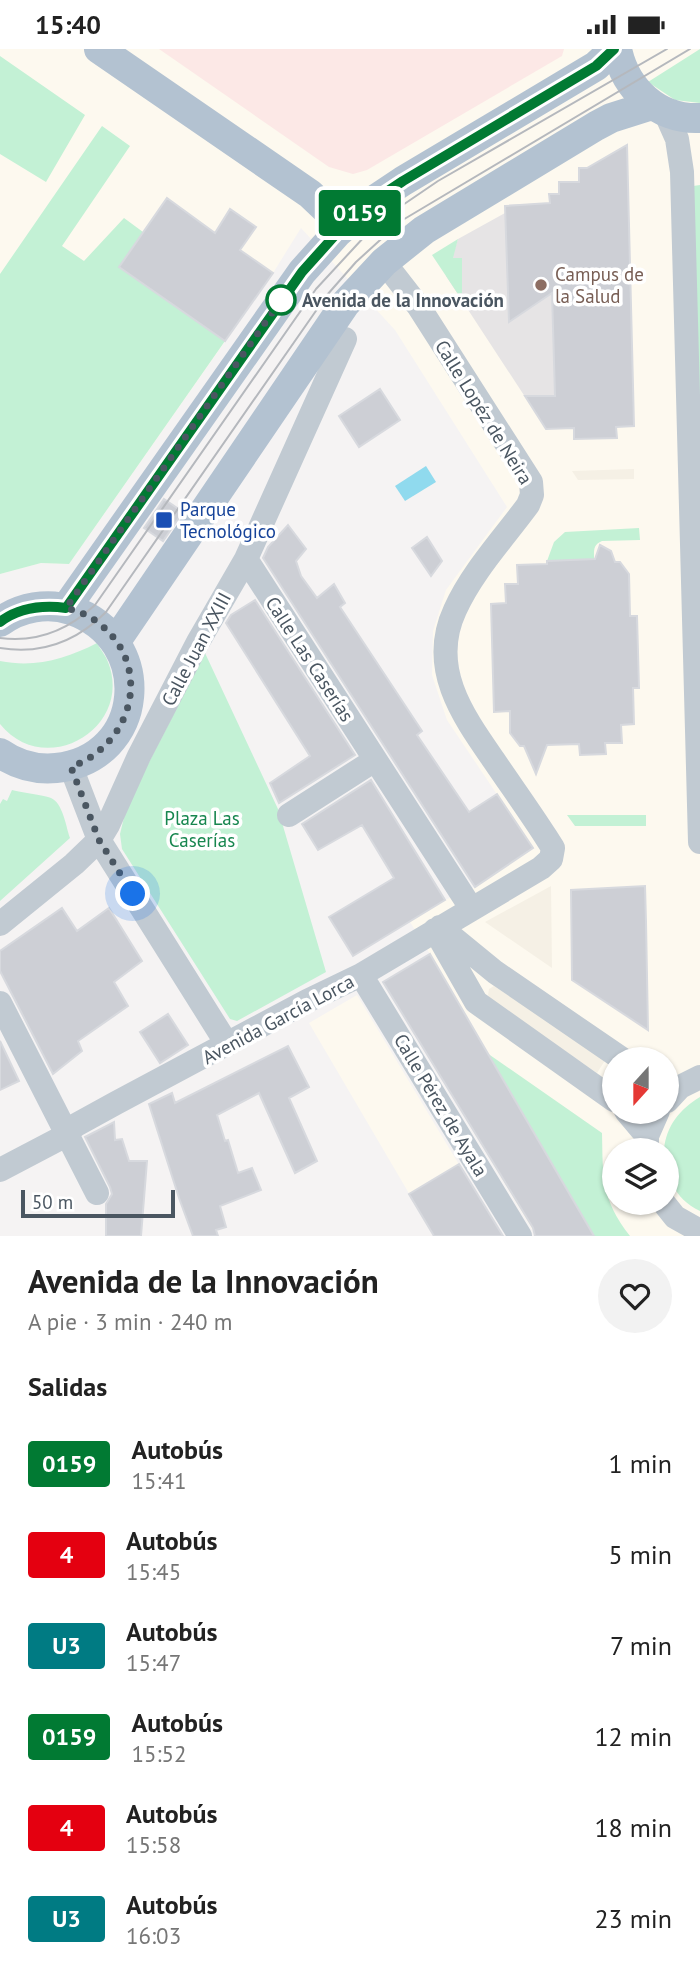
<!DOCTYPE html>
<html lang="es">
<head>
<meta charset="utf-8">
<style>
	body { margin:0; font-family:"PT Sans",sans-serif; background:#f2f2f2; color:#222; height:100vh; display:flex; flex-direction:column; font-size:26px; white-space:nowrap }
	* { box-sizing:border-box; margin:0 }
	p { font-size:23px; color:#767676 }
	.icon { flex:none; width:38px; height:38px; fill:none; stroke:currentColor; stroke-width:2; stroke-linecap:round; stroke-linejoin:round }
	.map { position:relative; height:1187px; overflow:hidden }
	.drawer { display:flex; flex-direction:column; background:#fff; flex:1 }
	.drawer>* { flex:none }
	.badge { padding:0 14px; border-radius:5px; font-size:24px; line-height:46px }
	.needle { width:46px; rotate:201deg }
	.buttons { position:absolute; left:602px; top:998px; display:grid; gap:14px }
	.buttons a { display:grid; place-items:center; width:77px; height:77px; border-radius:50%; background:#fff; box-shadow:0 2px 5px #0004; font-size:35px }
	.scale { position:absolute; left:21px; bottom:18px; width:154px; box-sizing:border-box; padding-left:7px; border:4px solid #4a5661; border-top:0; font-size:19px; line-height:24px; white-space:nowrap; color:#4a5661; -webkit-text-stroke:5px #fff; paint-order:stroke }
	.you { position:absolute; width:35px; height:35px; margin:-18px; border:5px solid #fff; border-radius:50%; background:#1a73e8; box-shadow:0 0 0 10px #1a73e833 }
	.map>.badge { position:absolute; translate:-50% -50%; box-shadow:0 0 0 4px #fff }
	h2 { padding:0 28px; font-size:26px; line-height:63px }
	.round { display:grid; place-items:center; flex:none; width:74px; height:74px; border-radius:37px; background:#f2f2f2 }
	.head { display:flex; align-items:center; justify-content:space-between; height:119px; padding:0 28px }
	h1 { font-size:33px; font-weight:800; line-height:52px }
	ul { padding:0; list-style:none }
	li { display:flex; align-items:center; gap:21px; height:91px; padding:0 28px }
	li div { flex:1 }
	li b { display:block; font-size:26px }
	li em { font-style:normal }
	li .badge { min-width:77px; font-weight:700; text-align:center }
	.status { display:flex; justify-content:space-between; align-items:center; height:49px; padding:0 35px; background:#fff; direction:ltr }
	.status svg { height:19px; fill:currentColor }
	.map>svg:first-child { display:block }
</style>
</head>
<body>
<div class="status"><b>15:40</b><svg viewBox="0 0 49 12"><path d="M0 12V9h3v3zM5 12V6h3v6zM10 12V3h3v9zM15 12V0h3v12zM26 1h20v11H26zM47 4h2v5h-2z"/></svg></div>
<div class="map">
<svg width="700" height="1187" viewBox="0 0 700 1187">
	<rect width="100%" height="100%" fill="#f5f3f3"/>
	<path fill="#fdf9ef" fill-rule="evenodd" d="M0 0H700V1187H536L383 933 430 905 410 873 445 851 473 839 533 799 447 671 432 626 433 582 446 541 507 458 395 281 301 179 273 224 69 515 41 514 0 525ZM614 1010H667V1062H614ZM614 1101H667V1153H614Z
		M357 946 502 1187H434L309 974Z"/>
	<path fill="#e6e4e5" d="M627 96 634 377 617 378V389L574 390V379L546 380 446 227 458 190 505 164V156L550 154 549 145 559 144V133H578L579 119H587Z"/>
	<path fill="#fce8e6" d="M159 0H564L562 7 367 121 353 125 329 118Z"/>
	<path fill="#c3f1d5" d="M700 0V54L675 51 648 33Z
		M0 7 85 66 46 133 0 105Z
		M102 77 130 97 62 197 84 212 124 169 143 183 119 218 225 292 69 515 41 514 0 525V225Z
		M700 136V387L693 137Z
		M458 190 453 209H462V244L458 245 432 206Z
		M639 479 640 491 602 492C593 496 594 501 594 510L547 512 554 493 565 483Z
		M97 594C100 600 106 607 108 613 134 679 45 731 0 675V612C35 619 66 610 97 594Z
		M205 604 278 760 326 923 237 972 230 970 122 800 120 785 127 756Z
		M12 741C22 744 45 746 51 749 63 754 66 778 70 789L0 852V755L3 750 7 752Z
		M567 766H646V777H575Z
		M487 1004 602 1084C603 1128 601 1150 630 1187H594Z
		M700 1048V1162C673 1149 667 1128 667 1101H664C666 1077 680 1060 700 1048Z"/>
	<path fill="#f5f0e5" d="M634 420V430L578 431 572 422Z
		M551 837 552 919 485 873Z
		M494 937 606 1010 597 1024 490 951 488 946 489 940Z"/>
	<path fill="#90daee" d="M426 417 436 433 405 452 395 437Z"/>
	<path fill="#cdcfd5" stroke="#d7d9de" stroke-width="2" d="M627 96 634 377 616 378 617 389 574 390V379L546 380 525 347H555L552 244 509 273 505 157 550 154 549 145H559V133H579V119H587Z
		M167 149 215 184 230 160 256 178 240 201 273 224 225 292 119 218Z
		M380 340 400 371 359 398 339 367Z
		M164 450 183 463 163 492 144 479Z
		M288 476 306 500 296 512 301 527 317 549 334 535 345 554 340 558 422 682 417 686 469 763 497 745 533 799 475 838 263 509 268 498Z
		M427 488 442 512 431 527 412 499Z
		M600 496 611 502 615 513H620L629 525 630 567H637L639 639H633L634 675 621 676 622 694H605L606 705 580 706 579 695 547 696 536 725 524 697H520L510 684V662L494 663 491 555 506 554 505 535H518L517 516 547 515V512L595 510Z
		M255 551 355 706 279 754 270 734 310 707 226 574 231 566Z
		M371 731 445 851 353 907 329 868 394 829 362 776 318 801 302 775Z
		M645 837 646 873 648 981 572 931 571 841Z
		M62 859 77 882 109 859 142 912 114 933 128 957 78 992 82 1002 53 1025 0 922V902Z
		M430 905 505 1034 594 1187H535L533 1179 383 933Z
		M168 965 188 996 160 1014 140 983Z
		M0 992 19 1032 0 1041Z
		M288 997 309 1038 289 1049 317 1112 295 1124 259 1044 217 1066 225 1092 228 1091 238 1124 252 1119 261 1141 220 1157 226 1178 216 1181 218 1187H193L179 1149 149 1055 172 1044 175 1054Z
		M114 1073 115 1091 122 1090 129 1112H147L141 1187H106V1155L112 1145 110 1138 85 1088Z
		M459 1115 503 1187H434L409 1145Z"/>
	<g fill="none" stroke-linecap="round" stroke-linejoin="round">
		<path stroke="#c1cad2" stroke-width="24" d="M665 63 677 90 682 123 700 793
			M246 510 471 859
			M71 718 99 791 227 995
			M289 766 375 711
			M0 875 74 815 99 791 108 776 139 707 198 593 246 510 345 290
			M440 878 495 923 622 1010
			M435 881 476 953 614 1051
			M361 926 520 1187
			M0 954 97 1144
			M667 1052 680 1038 700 1028
			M626 1062 647 1087
			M647 1101V1087L658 1062
			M0 1121 59 1090 76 1076 116 1054 307 952 361 926 541 819 551 810 553 799 546 788C530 763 512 738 495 713 463 667 428 619 455 561 472 523 503 490 528 456L532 446 531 433 419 258 384 213
			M663 1153 675 1168 700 1182"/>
		<path stroke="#b3c2d1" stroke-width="30" d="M99 0 310 145 330 164 337 184
			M617 0C625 40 658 71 700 69
			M66 559 302 223 337 184 376 150 403 132 596 17 614 0
			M0 573C20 558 48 553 71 561 156 590 146 710 56 719 35 721 17 716 0 704
			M116 592 345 255 384 213 424 181 596 77 611 69 652 56"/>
		<path stroke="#b5b8bd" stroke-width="2" d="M0 589C37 594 68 581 95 556L316 240 365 187 394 162 438 132 667 0
			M0 599C42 606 77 592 106 563L327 246 356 213 401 172 690 0"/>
	</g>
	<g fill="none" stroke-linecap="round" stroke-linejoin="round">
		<defs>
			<path id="line" d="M0 573C20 558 43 556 66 559L302 223 337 184 376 150 403 132 596 17 614 0"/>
		</defs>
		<use href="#line" stroke="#fff" stroke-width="16"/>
		<use href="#line" stroke="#017a33" stroke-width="10"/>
		<path stroke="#4a5661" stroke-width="7" stroke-dasharray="0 12.6" d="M133 845 99 791 71 718C135 694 154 614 96 572 87 565 77 562 66 559L281 251"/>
	</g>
	<circle fill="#8d6e63" stroke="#fff" stroke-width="2.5" cx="541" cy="236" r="7"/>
	<circle fill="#fff" stroke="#017a33" stroke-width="3.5" cx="281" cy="251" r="14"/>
	<rect fill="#1a4fb4" stroke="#fff" stroke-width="2.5" x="155" y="462" width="18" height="18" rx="3.5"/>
	<g text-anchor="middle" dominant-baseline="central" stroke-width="7" stroke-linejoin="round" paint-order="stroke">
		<g font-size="19" fill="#785e54" stroke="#fff" text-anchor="start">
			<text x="555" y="225">Campus de<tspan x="555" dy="22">la Salud</tspan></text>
		</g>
		<g font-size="19" font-weight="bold" fill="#4a5661" stroke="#fff" text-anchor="start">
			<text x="302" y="251">Avenida de la Innovación</text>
		</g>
		<g font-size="19" fill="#4a5661" stroke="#fff">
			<text transform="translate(484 363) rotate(58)">Calle Lopéz de Neira</text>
			<text transform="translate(196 600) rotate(-62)">Calle Juan XXIII</text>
			<text transform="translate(310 610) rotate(57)">Calle Las Caserías</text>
			<text transform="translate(278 970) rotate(-28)">Avenida García Lorca</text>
			<text transform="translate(441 1056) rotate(59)">Calle Pérez de Ayala</text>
		</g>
		<g font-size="19" fill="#164399" stroke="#fff" text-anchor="start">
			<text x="180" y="460">Parque<tspan x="180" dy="22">Tecnológico</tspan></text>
		</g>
		<g font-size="19" fill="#17864f" stroke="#fff">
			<text x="202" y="769">Plaza Las<tspan x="202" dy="22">Caserías</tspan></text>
		</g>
	</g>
</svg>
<div class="buttons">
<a><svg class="needle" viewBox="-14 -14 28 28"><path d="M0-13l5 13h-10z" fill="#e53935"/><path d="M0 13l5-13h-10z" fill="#767676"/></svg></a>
<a><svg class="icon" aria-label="layers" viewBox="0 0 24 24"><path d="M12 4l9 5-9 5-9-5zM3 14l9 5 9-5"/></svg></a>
</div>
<div class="scale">50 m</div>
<div class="you" style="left:133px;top:845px"></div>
<b class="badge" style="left:360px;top:164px;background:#017a33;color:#fff">0159</b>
</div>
<section class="drawer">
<div class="head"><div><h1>Avenida de la Innovación</h1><p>A pie · 3 min · 240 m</p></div><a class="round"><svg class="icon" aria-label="heart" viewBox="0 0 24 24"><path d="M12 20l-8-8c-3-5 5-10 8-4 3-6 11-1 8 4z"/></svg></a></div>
<h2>Salidas</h2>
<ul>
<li><span class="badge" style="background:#017a33;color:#fff">0159</span><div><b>Autobús</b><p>15:41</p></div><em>1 min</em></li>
<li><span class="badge" style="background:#e40010;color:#fff">4</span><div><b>Autobús</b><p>15:45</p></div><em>5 min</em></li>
<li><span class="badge" style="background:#007b83;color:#fff">U3</span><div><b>Autobús</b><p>15:47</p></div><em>7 min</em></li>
<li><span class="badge" style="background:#017a33;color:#fff">0159</span><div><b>Autobús</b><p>15:52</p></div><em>12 min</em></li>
<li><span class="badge" style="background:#e40010;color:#fff">4</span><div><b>Autobús</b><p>15:58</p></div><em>18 min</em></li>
<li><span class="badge" style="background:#007b83;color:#fff">U3</span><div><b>Autobús</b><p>16:03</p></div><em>23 min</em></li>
</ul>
</section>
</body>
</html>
